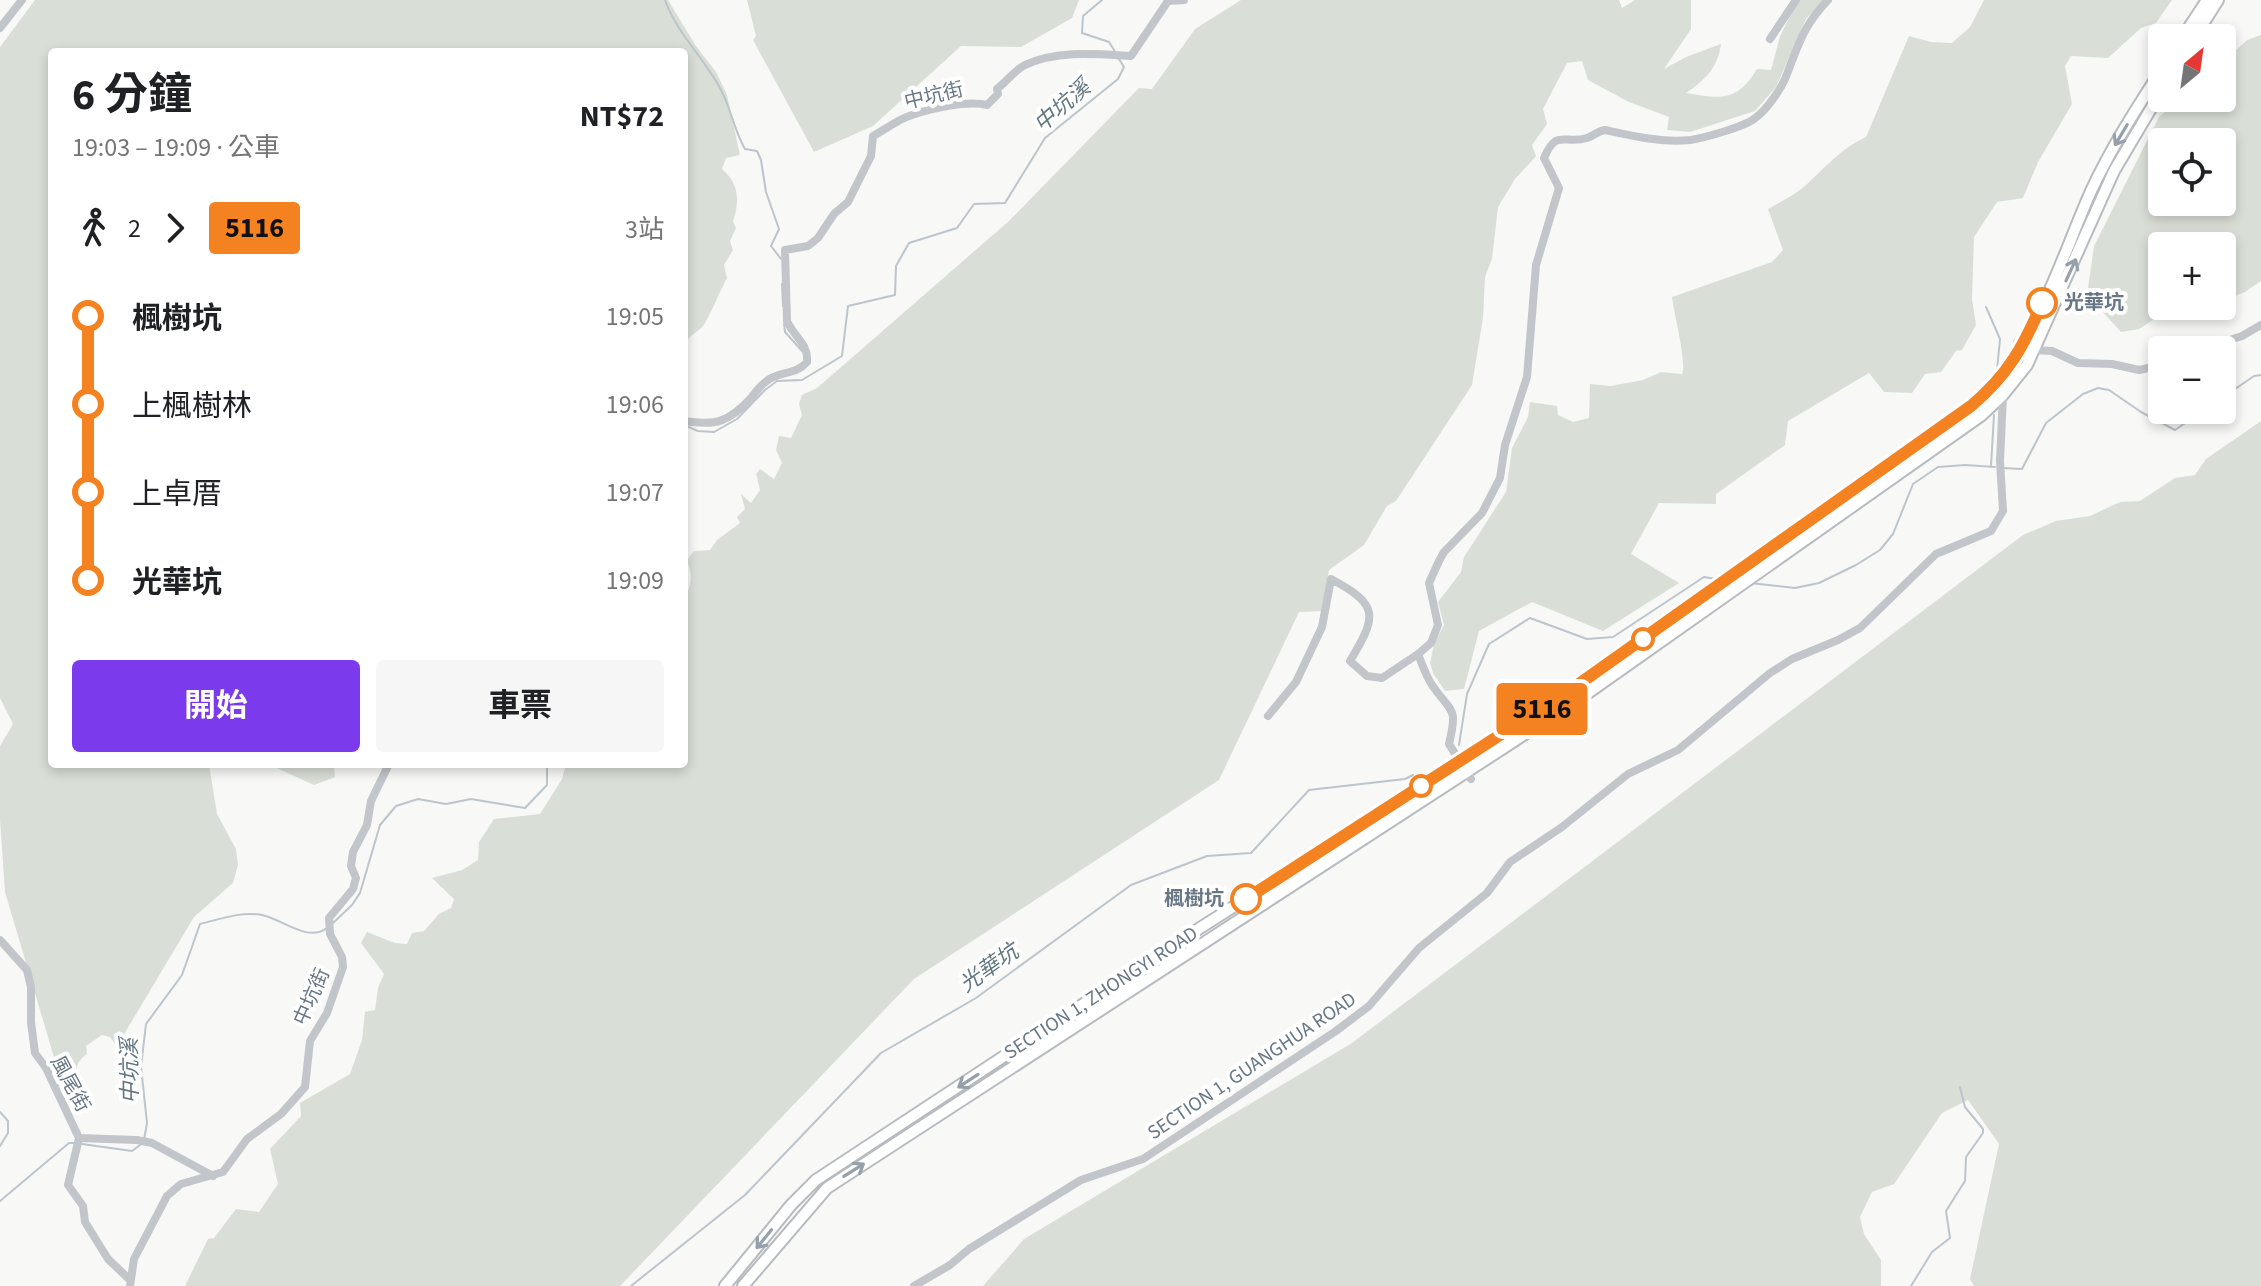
<!DOCTYPE html>
<html lang="zh-TW">
<head>
<meta charset="utf-8">
<style>
	body { margin:0; font-family:"Source Sans 3","Noto Sans TC",sans-serif; background:#f6f6f6; color:#202124; height:100vh; display:flex; flex-direction:column; font-size:30px; white-space:nowrap }
	* { box-sizing:border-box; margin:0 }
	p { font-size:26px; color:#757577 }
	.icon { flex:none; width:44px; height:44px; fill:none; stroke:currentColor; stroke-width:2; stroke-linecap:round; stroke-linejoin:round }
	.map { position:relative; flex:1; overflow:hidden }
	.details { position:absolute; left:48px; top:48px; width:640px; height:720px; display:flex; flex-direction:column; background:#fff; border-radius:8px; box-shadow:0 4px 12px #0003 }
	.details>* { flex:none }
	.badge { padding:0 16px; border-radius:6px; font-size:28px; line-height:52px }
	.needle { width:52px; rotate:29deg }
	.tools { position:absolute; left:2148px; top:24px; display:grid; gap:16px }
	.tools a { display:grid; place-items:center; width:88px; height:88px; border-radius:8px; background:#fff; box-shadow:0 4px 12px #0003; font-size:40px }
	.map>.badge { position:absolute; translate:-50% -50%; box-shadow:0 0 0 4px #fff }
	.legs { display:flex; align-items:center; gap:12px; height:88px; padding:0 24px; font-size:26px }
	.legs p { margin-inline-start:auto }
	.headline { display:flex; align-items:center; justify-content:space-between; height:136px; padding:0 24px }
	h1 { font-size:44px; font-weight:700; line-height:60px }
	.cta { display:flex; gap:16px; margin-top:auto; padding:16px 24px }
	.cta a { flex:1; height:92px; border-radius:8px; background:#7c3aed; color:#fff; font-size:32px; font-weight:700; line-height:92px; text-align:center }
	.cta a+a { background:#f6f6f6; color:#202124 }
	ul { padding:0 24px; list-style:none }
	li { display:flex; align-items:center; gap:28px; height:88px; font-size:30px }
	li i { display:grid; place-items:center; width:12px; height:100%; margin:0 10px; background:currentColor }
	li i::after { content:''; width:20px; height:20px; margin:-10px; border:6px solid; border-radius:50%; background:#fff }
	li p { margin-inline-start:auto }
	li:first-child i { background:linear-gradient(#0000 50%,currentColor 0) }
	li:last-child i { background:linear-gradient(currentColor 50%,#0000 0) }
	.map>svg:first-child { display:block }
</style>
</head>
<body>
<div class="map">
<svg width="2261" height="1286" viewBox="0 0 2261 1286">
	<rect width="100%" height="100%" fill="#f8f8f6"/>
	<path fill="#d9dfd7" fill-rule="evenodd" d="M35 0H668L696 46 716 72 727 95 740 155 726 158 722 169C739 183 740 201 733 221L736 228 730 241 733 250 724 265 727 278C722 287 707 322 703 326 694 335 692 333 684 345V52H52V764H209L217 814 236 849 238 865 233 883 194 917 117 1046 110 1037 102 1035 86 1046 87 1054C74 1063 76 1070 79 1085L61 1081 5 892 0 819V746L13 724 0 698V47Z
		M747 0H1079L1072 18 1021 47 961 46 873 126 814 152 753 40 756 36Z
		M1241 0H1619L1622 8 1635 0H1691V29L1664 69 1686 57 1721 44C1718 68 1705 80 1686 93 1721 99 1737 102 1757 69L1771 70 1780 36 1798 0H1824L1806 19 1776 87 1755 111 1690 132 1667 130 1669 117 1629 102 1588 80 1582 61 1567 63 1543 109 1547 124 1532 145 1536 156 1515 179 1498 207 1492 259 1485 277 1483 318 1472 385 1396 501 1387 506 1364 545 1329 570 1322 611 1299 612 1219 780 914 979 620 1286H185L208 1239 214 1238 236 1209 259 1212 278 1184 270 1149 301 1116 300 1103 350 1074 362 1040 365 1012 375 1010 378 988 384 974 361 943 367 932 395 943 407 944 412 933 424 931 439 914 451 908 454 899 432 878 462 870 478 860 479 842 494 819 540 814 562 779 566 764H684V598C693 584 692 575 687 560L694 551 710 550 717 540 740 523 737 517 745 509 741 494 751 503 760 490 756 474 760 469 774 479 782 463 776 450 779 436 791 438 802 415 799 404 802 395 817 388 1009 221 1139 88 1152 89 1195 29Z
		M1984 0H2172L2156 23 2141 28 2108 58 2071 56 2065 66 2072 104 2038 162 2023 198 1997 202 1974 237 1972 299 1976 325 1962 350 1956 351 1941 372 1925 374 1912 393 1884 392 1869 373 1788 421 1785 445 1716 494V504L1659 503 1631 554 1679 583 1603 631 1532 602 1479 631 1464 689 1445 691 1433 673 1430 663 1434 644 1444 625 1438 602 1461 572 1464 557 1506 492 1512 448 1528 417 1530 402 1557 406 1558 415 1573 422 1589 418 1590 384 1611 386 1643 380 1661 372 1682 374C1687 363 1674 314 1672 297L1772 262 1783 250 1768 209C1780 202 1795 195 1806 185 1826 167 1840 149 1866 137L1909 36 1931 42 1952 43 1970 27Z
		M2261 35V281L2245 292 2222 301V246H2162V306H2208L2164 313 2139 329 2121 332 2087 295 2094 246 2159 117 2181 98H2222V63L2247 40ZM2222 142V202H2162V142Z
		M2261 421V1286H1974L1970 1279 1999 1144 1968 1100 1942 1113 1894 1184 1872 1192 1860 1217 1864 1234 1881 1260V1286H983L1024 1239 1352 1043 2023 535 2056 521 2090 516 2120 502 2140 501 2175 478 2195 475 2206 459Z
		M268 764H337L334 766 335 777 314 785Z"/>
	<g fill="none" stroke-linecap="round" stroke-linejoin="round">
		<path stroke="#bcc5cb" stroke-width="2" d="M665 0C677 34 705 59 721 90 731 109 734 130 745 149L757 151 761 160 766 192 779 229 771 246 781 259
			M1102 0 1083 16 1082 33 1109 42 1116 53
			M782 284 783 306
			M1986 307 2000 339 1997 370
			M784 324 785 332 802 351
			M2222 398 2254 376 2261 375
			M684 425 698 431 714 432 737 419 765 390 777 381 802 380 842 356 848 306 895 295 896 266 909 243 957 228 974 204 1005 203 1045 138 1118 79 1124 67 1119 59
			M1991 466 1994 415
			M2002 468 2022 469 2046 423 2083 394 2098 388 2109 390 2141 412 2175 430 2204 410
			M1750 583 1795 588 1819 583 1856 565 1880 550 1893 534 1913 484 1938 467 1965 465 1995 467
			M1459 745 1467 694 1489 644 1530 618 1587 639 1613 637 1704 577 1716 579
			M332 924 352 905 360 893 380 825 396 806 418 799 446 804 471 799 525 808 547 785V764
			M0 1112 8 1121V1133L0 1146
			M144 1140 147 1123 141 1067 146 1024 182 975 200 924C220 919 242 911 262 915 282 919 308 943 327 928
			M82 1144 132 1151 140 1145
			M0 1201 69 1143H75
			M631 1286 745 1195 881 1053 976 998 1131 885 1207 856 1251 853 1309 790 1405 779 1413 775
			M1911 1286 1932 1252 1950 1238 1946 1211 1965 1181 1966 1157 1983 1133V1129L1965 1107 1960 1087"/>
		<defs>
			<path id="major" d="M2182 38 2207 0
				M2194 38 2218 0
				M725 1286 791 1205 816 1180 1164 951 1521 723 1983 396C2035 348 2062 256 2091 191 2111 148 2136 109 2162 69
				M743 1286 827 1188 1588 693 1982 415 2003 395 2027 365 2114 171 2162 90"/>
		</defs>
		<use href="#major" stroke="#b7bbbf" stroke-width="14"/>
		<path stroke="#c2c5c9" stroke-width="8" d="M0 28 22 0
			M1770 39 1796 0
			M2017 342 2035 350 2052 351 2078 363 2112 364 2139 370 2162 365
			M2200 350 2242 336 2261 325
			M684 421C716 426 729 422 751 398 756 391 761 385 768 380 781 371 796 375 807 362 809 344 793 336 787 321L785 250 808 246 818 238 834 214 848 202 871 156 873 136C882 131 891 125 900 120 920 110 966 100 987 105L998 94 997 89C1006 82 1015 70 1025 65 1058 50 1096 54 1131 56L1168 1 1184 0
			M1418 654 1431 643 1438 625 1429 583 1439 561 1444 552 1482 513 1500 478 1505 445 1527 377 1536 265 1559 188 1544 158C1557 128 1564 145 1587 138 1594 136 1597 131 1605 130 1633 136 1662 143 1690 140 1704 138 1743 127 1754 119 1767 110 1782 88 1787 74 1799 43 1804 25 1828 0
			M1268 716 1296 682 1322 627 1331 579C1380 605 1377 616 1350 661L1367 676 1382 678 1418 654C1422 664 1426 676 1432 685 1452 714 1458 706 1449 744L1471 779
			M0 940 27 970 31 987V1022L35 1053 46 1068 79 1138 68 1185 83 1206 85 1222 108 1259 129 1279
			M79 1138 137 1140 152 1143 213 1176
			M130 1286 134 1259 167 1196 181 1184 223 1172 247 1139 281 1114 305 1087 310 1041 327 1013 343 967 342 957 330 934 329 918 353 889 356 878 351 866 353 852 367 825 371 801 389 764
			M914 1286 950 1265 969 1249 1081 1180 1143 1159 1336 1031 1369 1006 1419 948 1487 893 1510 862 1562 827 1628 774 1678 750 1770 673 1792 659 1838 640 1860 628 1936 554 1991 531 2003 511 2000 461 2003 395 1994 385"/>
		<use href="#major" stroke="#fff" stroke-width="10"/>
	</g>
	<defs><path id="oneway-shaft" d="M-6 0H5M1.5-3L5.5 0L1.5 3" fill="none" stroke-width="1.6" stroke-linecap="round" stroke-linejoin="round" transform="scale(2)"/></defs>
	<g stroke="#95a0aa">
		<use href="#oneway-shaft" transform="translate(2121 135) rotate(121)"/>
		<use href="#oneway-shaft" transform="translate(2071 270) rotate(-65)"/>
		<use href="#oneway-shaft" transform="translate(968 1081) rotate(147)"/>
		<use href="#oneway-shaft" transform="translate(854 1170) rotate(-32)"/>
		<use href="#oneway-shaft" transform="translate(764 1239) rotate(129)"/>
	</g>
	<g fill="none" stroke-linecap="round" stroke-linejoin="round">
		<defs>
			<path id="line-1" d="M1246 899 1579 684 1971 406C2008 375 2024 346 2042 303"/>
		</defs>
		<use href="#line-1" stroke="#fff" stroke-width="18"/>
		<use href="#line-1" stroke="#f58220" stroke-width="12"/>
	</g>
	<g fill="#fff" stroke="#f58220" stroke-width="4">
		<circle cx="2042" cy="303" r="14"/>
		<circle cx="1643" cy="639" r="10"/>
		<circle cx="1421" cy="786" r="10"/>
		<circle cx="1246" cy="899" r="14"/>
	</g>
	<g text-anchor="middle" dominant-baseline="central" stroke-width="8" stroke-linejoin="round" paint-order="stroke">
		<g font-size="20" fill="#687786" stroke="#fff">
			<text transform="translate(934 96) rotate(-13)">中坑街</text>
			<text transform="translate(1101 993) rotate(-33)">SECTION 1, ZHONGYI ROAD</text>
			<text transform="translate(312 997) rotate(-66)">中坑街</text>
			<text transform="translate(1252 1066) rotate(-34)">SECTION 1, GUANGHUA ROAD</text>
			<text transform="translate(70 1084) rotate(62)">風尾街</text>
		</g>
		<g font-size="20" font-weight="bold" fill="#687786" stroke="#fff" text-anchor="start">
			<text x="2064" y="303">光華坑</text>
			<text x="1224" y="899" text-anchor="end">楓樹坑</text>
		</g>
		<g font-size="22" font-style="italic" fill="#637782" stroke="#fff">
			<text transform="translate(1062 106) rotate(-41)">中坑溪</text>
			<text transform="translate(989 968) rotate(-35)">光華坑</text>
			<text transform="translate(130 1071) rotate(-91)">中坑溪</text>
		</g>
	</g>
</svg>
<div class="tools">
<a><svg class="needle" viewBox="-14 -14 28 28"><path d="M0-13l5 13h-10z" fill="#e53935"/><path d="M0 13l5-13h-10z" fill="#757577"/></svg></a>
<a><svg class="icon" aria-label="locate" viewBox="0 0 24 24"><circle cx="12" cy="12" r="6"/><path d="M12 2v4M12 18v4M2 12h4M18 12h4"/></svg></a>
<a>+</a>
<a>−</a>
</div>
<b class="badge" style="left:1542px;top:709px;background:#f58220;color:#111">5116</b>
<section class="details">
<div class="headline"><div><h1>6 分鐘</h1><p>19:03 – 19:09 · 公車</p></div><b>NT$72</b></div>
<div class="legs"><svg class="icon" aria-label="walk" viewBox="0 0 24 24"><circle cx="13" cy="4" r="2"/><path d="M13 8l-2 6 4 7M11 14l-3 7M7 12l3-4h3l4 4"/></svg>2<svg class="icon" aria-label="forward" viewBox="0 0 24 24"><path d="M9 5l7 7-7 7"/></svg><b class="badge" style="background:#f58220;color:#111">5116</b><p>3站</p></div>
<ul>
<li><i style="color:#f58220"></i><b>楓樹坑</b><p>19:05</p></li>
<li><i style="color:#f58220"></i><span>上楓樹林</span><p>19:06</p></li>
<li><i style="color:#f58220"></i><span>上卓厝</span><p>19:07</p></li>
<li><i style="color:#f58220"></i><b>光華坑</b><p>19:09</p></li>
</ul>
<div class="cta"><a>開始</a><a>車票</a></div>
</section>
</div>
</body>
</html>
